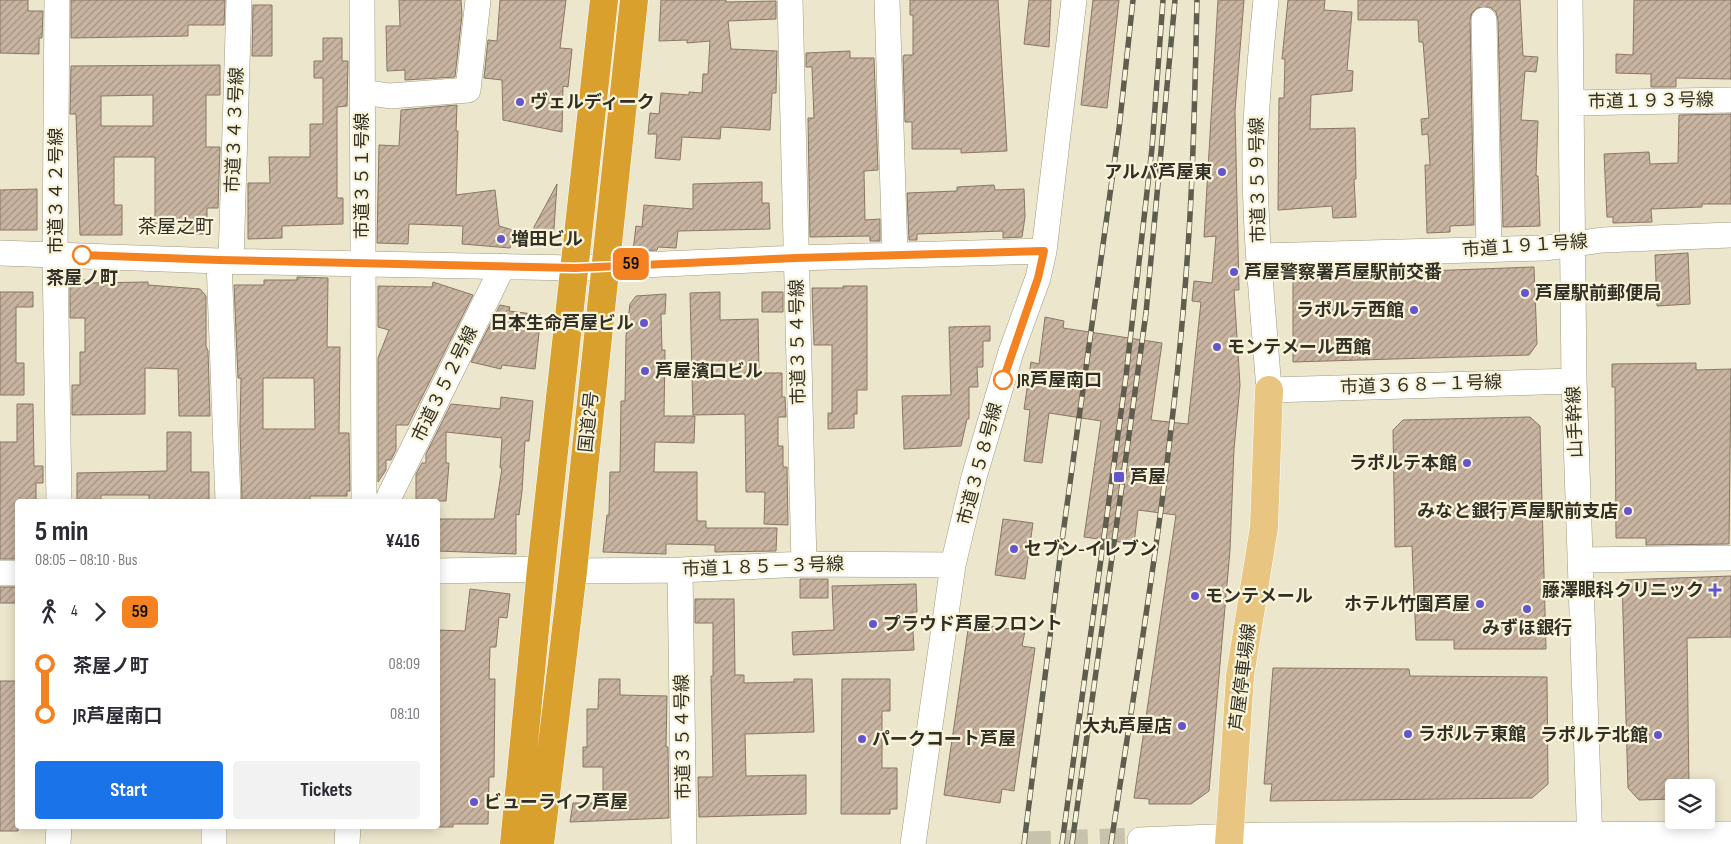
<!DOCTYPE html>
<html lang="en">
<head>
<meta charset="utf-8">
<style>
	body { margin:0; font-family:"Sofia Sans Condensed","Noto Sans JP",sans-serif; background:#f2f2f3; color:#2b2b33; height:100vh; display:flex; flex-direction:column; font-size:19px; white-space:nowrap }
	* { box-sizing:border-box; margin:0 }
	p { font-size:16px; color:#7c7c81 }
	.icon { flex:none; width:28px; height:28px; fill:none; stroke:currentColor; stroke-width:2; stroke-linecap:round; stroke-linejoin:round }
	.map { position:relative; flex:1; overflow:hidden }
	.drawer { position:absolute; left:15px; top:499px; width:425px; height:330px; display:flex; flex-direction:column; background:#fff; border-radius:5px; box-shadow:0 2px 12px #0003 }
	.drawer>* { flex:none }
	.badge { padding:0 10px; border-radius:8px; font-size:18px; line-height:32px }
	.buttons { position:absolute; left:1665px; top:779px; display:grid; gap:10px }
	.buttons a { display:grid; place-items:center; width:50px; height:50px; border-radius:5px; background:#fff; box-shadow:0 2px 12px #0003; font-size:25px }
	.map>.badge { position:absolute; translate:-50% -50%; box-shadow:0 0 0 2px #fff }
	.legs { display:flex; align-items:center; gap:8px; height:55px; padding:0 20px; font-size:16px }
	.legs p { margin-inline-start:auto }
	.summary { display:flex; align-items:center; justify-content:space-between; height:85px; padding:0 20px }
	h1 { font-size:28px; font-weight:700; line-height:38px }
	.cta { display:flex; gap:10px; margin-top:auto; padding:10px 20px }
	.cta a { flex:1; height:58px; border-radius:5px; background:#1a73e8; color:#fff; font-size:20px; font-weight:700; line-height:58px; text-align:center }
	.cta a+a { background:#f2f2f3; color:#2b2b33 }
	ul { padding:0 20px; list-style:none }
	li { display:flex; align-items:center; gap:18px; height:50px; font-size:19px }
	li i { display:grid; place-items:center; width:8px; height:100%; margin:0 6px; background:currentColor }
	li i::after { content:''; width:12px; height:12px; margin:-6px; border:4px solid; border-radius:50%; background:#fff }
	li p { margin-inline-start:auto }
	li:first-child i { background:linear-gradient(#0000 50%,currentColor 0) }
	li:last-child i { background:linear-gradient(currentColor 50%,#0000 0) }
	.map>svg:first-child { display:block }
</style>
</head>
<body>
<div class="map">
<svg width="1731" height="844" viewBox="0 0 1731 844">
	<defs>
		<pattern id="building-hatch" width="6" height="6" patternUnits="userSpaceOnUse" patternTransform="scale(1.25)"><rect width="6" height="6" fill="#c8b4a1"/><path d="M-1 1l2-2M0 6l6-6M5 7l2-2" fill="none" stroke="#a39383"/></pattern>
	</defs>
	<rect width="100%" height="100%" fill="#ebe6cc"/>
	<path fill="url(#building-hatch)" stroke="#897765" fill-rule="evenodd" d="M0 0H28V11H43L42 38H39V54L0 53Z
		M71 0H225L224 25H188V36L71 38Z
		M399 0H461L462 15 455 77 405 80V70L387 71 386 26H400Z
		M500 0H566L560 48 572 49 568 87 563 86 562 132 503 120 502 80 484 78 488 40 497 41Z
		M661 0H726V2L776 1V19L728 21 731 49 777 51 776 93H772L770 130 721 127 720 139 682 137 680 160 655 158 657 134H648L650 113 659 114 661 93 689 95V92L702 93 703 74H708L710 41 687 43V40L659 41Z
		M910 0H998L1007 151 961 153V149H912V122H905L903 57 904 55H913V15H910Z
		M1029 0H1051L1049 47 1024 44Z
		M1093 0H1119L1107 108 1081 105Z
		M1218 0H1244L1235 111 1239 290H1234L1240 385 1234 449 1230 550 1222 641 1209 791 1191 804H1149V799L1134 798 1176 515 1138 510 1134 544 1084 537 1101 421 1049 413 1042 463 1024 461 1030 410 1024 409 1031 362 1039 364 1045 317 1064 321 1063 328 1162 343 1151 420 1188 424 1201 302 1192 301 1194 281 1212 283 1216 236 1204 237Z
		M1288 0H1325L1324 10 1352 12 1347 70 1353 71 1352 91 1311 95 1310 129 1355 128 1356 179H1354L1356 217 1333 218 1332 206 1278 210 1279 98H1284L1285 59H1282Z
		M1358 0H1520L1523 56 1538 57 1536 72 1525 71 1521 120 1538 121 1536 176H1538L1540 226 1503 227 1498 20 1496 12 1490 7 1477 8 1472 13 1470 20 1474 225 1450 226V232L1427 233 1425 165H1430L1428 134 1422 135 1421 119 1429 118 1423 42H1419L1418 20H1358Z
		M1634 0H1731V79L1676 78V87H1651V74L1616 73V54L1633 55Z
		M253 5H272V56H252Z
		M323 38H342V61H348L347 106 337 107V198H343V224L282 226V238L248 239V183H270L269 157H310V124H323V78H314V61H323Z
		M850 51V58H874L878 170 864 171 865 220 880 219V241H870V236L810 237 808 118H814L812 67H806V53Z
		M220 65V95H206V147H220L218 208H207V234H184V224H155V157H114V205H122V235H80L76 114H70L71 66ZM153 95V126H101V96Z
		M457 105 456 131H458L456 195 495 190 499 226 516 231 510 248 462 244 463 226 409 224 408 244 377 243 379 145 399 146 401 110Z
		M1731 114V204H1702V207L1651 209 1652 222 1613 223V217H1607L1604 154 1649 152 1650 164 1678 163 1679 115Z
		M762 182V203H769L770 229 678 231 676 248 658 247 657 250 633 251 636 226 642 227 644 205 693 209V184Z
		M557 184 553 243 533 242 534 227Z
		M994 185 995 190 1024 189 1025 217 1022 237 1003 238V231L917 234V240H909L907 193 957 191V187Z
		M37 189V230H0V190Z
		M1688 253 1690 304 1657 306 1655 255Z
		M1534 267 1537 344 1529 355 1293 362V276Z
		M297 277 328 278 327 347H340L339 433H349L350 491H347V496H310V501H242L240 426 241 378H238L234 285H264V280H297ZM263 378H314L315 429H263Z
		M70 280H90V283L148 282V285L200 289 206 296V346L208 351 210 416H179L178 369 145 368V414L72 415V385H80V352H85V318H70Z
		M433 282 473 295 408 425H396V450L391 460H386V470L378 482V358L389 330 378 327V286L432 287Z
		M843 286H867V390H857V414H854V428L828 429V413H832V345H814L812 288H843Z
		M0 292H33V307H16V363H24V395H0Z
		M720 292V320L758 319 759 373H782V397H785L786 417H778V446H783V467H787L788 525 764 524 765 492H746L745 414 693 415 690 293Z
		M762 292H783V312H762Z
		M666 294 665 314H661L662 350H665L664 416H695L694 443 655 442 654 472H697V521H706V528H777L776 551 715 552V545L666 544V554L603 552 607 515H609L610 472H620L621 401H625L626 336 630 304 636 296Z
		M500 305 510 307 509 311 541 315 535 369 502 365 501 369 471 362Z
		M990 326V341H983V367H977L978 387H969V419H967L961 446 904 449 902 396 951 395 949 327Z
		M1696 363V370L1731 369 1729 544 1646 545V538H1616L1615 387H1612V364Z
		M501 397 533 401 529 441H525L522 491 519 515 516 514V554L438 551V519H494L502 468H500L502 438 446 432V463H449L446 501H416V474L422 463H426V454L451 404 500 409Z
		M17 404H33L34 466H43V483H36V501H18V559H0V442H17Z
		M1530 417 1540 426 1546 649H1454V640H1416L1412 546 1395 547 1393 430 1403 420Z
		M167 432H191V472H209V501L149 500V495H101V501H77V473L167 471Z
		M1003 519 1033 523 1025 579 995 575Z
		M1731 576V637L1687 638 1689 788H1674V799L1639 800 1628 788 1622 580Z
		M800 579H828V598H800Z
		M916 584 917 612H912L914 650 793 655 792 632 834 630 832 586Z
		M0 587H18V603H0Z
		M470 589 510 594 507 618 499 617 496 647H490L489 679H495L494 777H489L488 824H453V827H438V630L465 631Z
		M695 599H734L735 675H744V683L794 682V679H812L814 732 745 734 746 776 806 775V814L699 817 698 777H713L711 676H713V623H695Z
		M969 623 1025 631 1022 646 1035 648 1014 791 1002 789 1000 803 944 795Z
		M1273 668 1409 669 1410 676 1547 677 1548 784 1532 798 1270 801 1272 784H1264Z
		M599 679H620V695L667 696 666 747H668L669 818 570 822 573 803H603V767H583V747H587V709H598Z
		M842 679H890V711H882V768H897V809H890V814H841Z
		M0 681H18V831H0Z"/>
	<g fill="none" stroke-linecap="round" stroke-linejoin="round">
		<path stroke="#c6c2ab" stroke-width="25" stroke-dasharray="25 12" stroke-linecap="butt" d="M1026 844 1140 840"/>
		<defs>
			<path id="minor" d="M57 0 55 253 59 501
				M362 0 364 501
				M790 0 804 564
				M887 0 895 255
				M1266 0C1261 48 1257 96 1255 144 1254 226 1263 309 1269 390L1574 381
				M1570 0 1574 381 1590 844
				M1484 20 1489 249
				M362 92 390 96 468 90 478 0
				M1571 103 1731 100
				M0 253 219 261 575 268 796 258 1044 251
				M1259 256 1546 248 1602 240 1731 235
				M219 261 228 501
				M231 261 239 0
				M387 501 503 266
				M1580 560 1731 558
				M680 570 684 844
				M438 571 541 569
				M573 571 680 570 804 564 953 565
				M0 573H18
				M214 826V844
				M1140 840 1262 835 1731 834
				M58 844 59 826
				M347 844 348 826
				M913 844 953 565 974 477 1011 352 1038 278 1044 251 1074 0"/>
			<path id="major" d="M1229 844 1240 676 1264 527 1269 390"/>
			<path id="highway" d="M514 844 541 569 604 0
				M540 844 573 571 634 0"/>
		</defs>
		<use href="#minor" stroke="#9f9a81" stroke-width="26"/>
		<use href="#major" stroke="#fff" stroke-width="29"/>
		<use href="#highway" stroke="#fff" stroke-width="29"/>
		<use href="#minor" stroke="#fff" stroke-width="25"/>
		<use href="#major" stroke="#e8c681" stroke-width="28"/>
		<use href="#highway" stroke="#d9a02d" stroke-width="28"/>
		<defs>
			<path id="rail" d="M1024 844 1062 541 1119 129 1133 0
				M1062 844 1126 376 1152 148 1163 0
				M1072 844 1146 313 1175 0
				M1111 844C1141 646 1175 448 1188 247 1194 165 1195 82 1197 0"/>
		</defs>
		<use href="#rail" stroke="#605d4f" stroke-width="5.5"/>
		<use href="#rail" stroke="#f8f3d9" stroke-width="4" stroke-dasharray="11" stroke-linecap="butt"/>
	</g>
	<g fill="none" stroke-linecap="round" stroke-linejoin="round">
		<defs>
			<path id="line-1" d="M82 255 219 260 575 268 796 258 1044 251 1038 278 1003 380"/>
		</defs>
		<use href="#line-1" stroke="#fff" stroke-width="11"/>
		<use href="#line-1" stroke="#f58220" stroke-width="8"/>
	</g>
	<g fill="#6355ce" stroke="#f8f3d9" stroke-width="2">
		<circle cx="520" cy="102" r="5"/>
		<circle cx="1222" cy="172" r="5"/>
		<circle cx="501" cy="239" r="5"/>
		<circle cx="1234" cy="272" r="5"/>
		<circle cx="1525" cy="293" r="5"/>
		<circle cx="1414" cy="310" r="5"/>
		<circle cx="644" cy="323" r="5"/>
		<circle cx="1217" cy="347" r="5"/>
		<circle cx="645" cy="371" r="5"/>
		<circle cx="1467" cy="463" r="5"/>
		<rect x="1113" y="471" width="12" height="12" rx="2.5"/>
		<circle cx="1628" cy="511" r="5"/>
		<circle cx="1014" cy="549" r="5"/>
		<path d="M1712.5 582.5h5v5h5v5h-5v5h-5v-5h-5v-5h5z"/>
		<circle cx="1195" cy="596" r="5"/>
		<circle cx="1480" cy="604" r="5"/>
		<circle cx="1527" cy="609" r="5"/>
		<circle cx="873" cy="624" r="5"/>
		<circle cx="1182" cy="726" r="5"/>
		<circle cx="1408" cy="734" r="5"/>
		<circle cx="1658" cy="735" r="5"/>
		<circle cx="862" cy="739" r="5"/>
		<circle cx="474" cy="802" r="5"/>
	</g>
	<g fill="#fff" stroke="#f58220" stroke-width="2.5">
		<circle cx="82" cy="255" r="9"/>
		<circle cx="1003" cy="380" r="9"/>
	</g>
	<g text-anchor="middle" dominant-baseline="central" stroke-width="4.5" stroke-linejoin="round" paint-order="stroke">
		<g font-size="18" fill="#323026" stroke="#f8f3d9">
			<text transform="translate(1651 101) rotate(-1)">市道１９３号線</text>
			<text transform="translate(235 130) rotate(-88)">市道３４３号線</text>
			<text transform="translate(362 176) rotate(-90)">市道３５１号線</text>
			<text transform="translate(1258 180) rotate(-91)">市道３５９号線</text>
			<text transform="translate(56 191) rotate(-90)">市道３４２号線</text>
			<text transform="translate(1525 246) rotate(-4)">市道１９１号線</text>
			<text transform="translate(798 342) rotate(-91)">市道３５４号線</text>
			<text transform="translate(445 384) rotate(-64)">市道３５２号線</text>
			<text transform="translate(1421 385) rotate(-2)">市道３６８－１号線</text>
			<text transform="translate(589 422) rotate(-84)">国道2号</text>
			<text transform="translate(1575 422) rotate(-92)">山手幹線</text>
			<text transform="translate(980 464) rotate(-75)">市道３５８号線</text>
			<text transform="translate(763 567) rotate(-2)">市道１８５－３号線</text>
			<text transform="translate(1243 677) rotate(-83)">芦屋停車場線</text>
			<text transform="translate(683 737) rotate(-91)">市道３５４号線</text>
		</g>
		<g font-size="18" font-weight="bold" fill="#323026" stroke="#f8f3d9" text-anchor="start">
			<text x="530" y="102">ヴェルディーク</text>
			<text x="1212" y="172" text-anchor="end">アルパ芦屋東</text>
			<text x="511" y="239">増田ビル</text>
			<text x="1244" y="272">芦屋警察署芦屋駅前交番</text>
			<text x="1535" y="293">芦屋駅前郵便局</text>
			<text x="1404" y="310" text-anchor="end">ラポルテ西館</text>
			<text x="634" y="323" text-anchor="end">日本生命芦屋ビル</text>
			<text x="1227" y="347">モンテメール西館</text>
			<text x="655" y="371">芦屋濱口ビル</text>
			<text x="1457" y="463" text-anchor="end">ラポルテ本館</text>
			<text x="1130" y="477">芦屋</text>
			<text x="1618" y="511" text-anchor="end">みなと銀行 芦屋駅前支店</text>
			<text x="1024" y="549">セブン-イレブン</text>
			<text x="1704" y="590" text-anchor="end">藤澤眼科クリニック</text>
			<text x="1205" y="596">モンテメール</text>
			<text x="1470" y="604" text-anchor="end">ホテル竹園芦屋</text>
			<text x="883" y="624">プラウド芦屋フロント</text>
			<text x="1527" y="628" text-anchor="middle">みずほ銀行</text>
			<text x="1172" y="726" text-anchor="end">大丸芦屋店</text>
			<text x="1418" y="734">ラポルテ東館</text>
			<text x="1648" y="735" text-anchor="end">ラポルテ北館</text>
			<text x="872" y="739">パークコート芦屋</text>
			<text x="484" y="802">ビューライフ芦屋</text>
		</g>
		<g font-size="18" font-weight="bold" fill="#323026" stroke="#f8f3d9">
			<text x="82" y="278">茶屋ノ町</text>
			<text x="1017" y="380" text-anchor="start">JR芦屋南口</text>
		</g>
		<g font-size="19" fill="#323026" stroke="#f8f3d9">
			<text x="176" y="227">茶屋之町</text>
		</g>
	</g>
</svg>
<div class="buttons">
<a><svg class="icon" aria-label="layers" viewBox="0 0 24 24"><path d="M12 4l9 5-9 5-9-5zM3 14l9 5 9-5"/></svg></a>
</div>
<b class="badge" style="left:631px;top:264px;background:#f58220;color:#111">59</b>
<section class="drawer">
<div class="summary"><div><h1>5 min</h1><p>08:05 – 08:10 · Bus</p></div><b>¥416</b></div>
<div class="legs"><svg class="icon" aria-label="walk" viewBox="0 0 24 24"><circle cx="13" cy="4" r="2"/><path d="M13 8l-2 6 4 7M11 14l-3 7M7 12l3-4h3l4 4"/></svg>4<svg class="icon" aria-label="forward" viewBox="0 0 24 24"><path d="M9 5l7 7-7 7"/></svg><b class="badge" style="background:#f58220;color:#111">59</b></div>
<ul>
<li><i style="color:#f58220"></i><b>茶屋ノ町</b><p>08:09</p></li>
<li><i style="color:#f58220"></i><b>JR芦屋南口</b><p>08:10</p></li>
</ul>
<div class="cta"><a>Start</a><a>Tickets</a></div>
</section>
</div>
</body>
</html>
